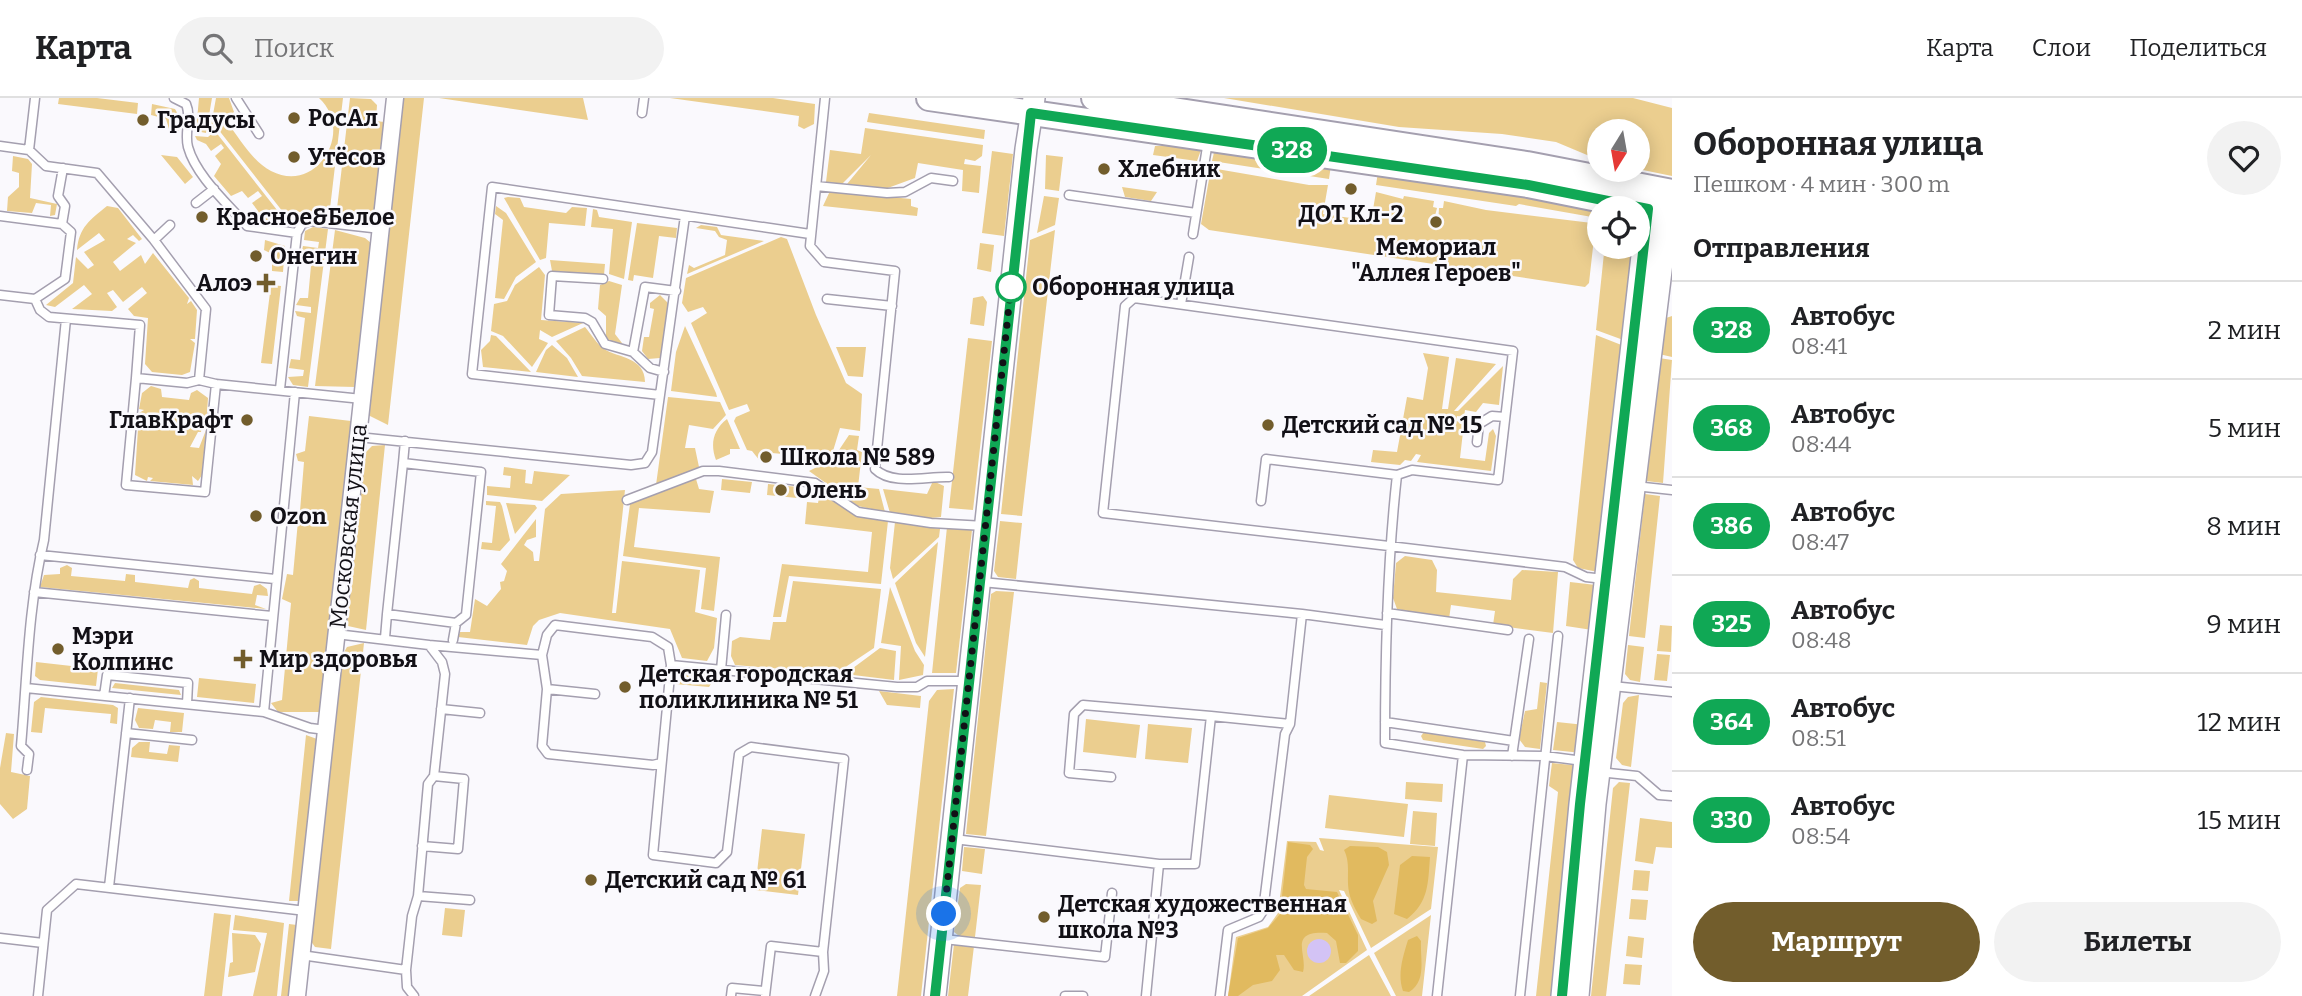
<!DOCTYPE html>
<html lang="ru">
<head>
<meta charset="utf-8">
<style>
	body { margin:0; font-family:Bitter,serif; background:#f2f2f2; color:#202124; height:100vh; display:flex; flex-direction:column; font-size:26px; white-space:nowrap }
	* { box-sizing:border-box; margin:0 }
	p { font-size:23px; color:#757577 }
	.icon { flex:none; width:38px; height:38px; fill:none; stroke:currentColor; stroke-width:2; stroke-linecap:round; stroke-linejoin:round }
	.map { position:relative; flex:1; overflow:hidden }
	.details { display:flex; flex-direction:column; background:#fff; width:630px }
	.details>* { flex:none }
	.badge { padding:0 14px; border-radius:23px; font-size:24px; line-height:46px }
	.needle { width:46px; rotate:191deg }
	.controls { position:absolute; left:1587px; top:21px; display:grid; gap:14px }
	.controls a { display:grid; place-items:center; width:63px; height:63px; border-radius:50%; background:#fff; box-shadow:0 4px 18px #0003; font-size:35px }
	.you { position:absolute; width:35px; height:35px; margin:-18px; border:5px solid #fff; border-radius:50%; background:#1a73e8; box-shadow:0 0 0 10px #1a73e833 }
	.map>.badge { position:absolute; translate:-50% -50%; box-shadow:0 0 0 4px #fff }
	h2 { padding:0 21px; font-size:26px; line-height:63px }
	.round { display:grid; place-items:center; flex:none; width:74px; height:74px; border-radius:37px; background:#f2f2f2 }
	.headline { display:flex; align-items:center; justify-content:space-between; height:119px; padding:0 21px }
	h1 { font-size:33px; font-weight:700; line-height:52px }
	.cta { display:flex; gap:14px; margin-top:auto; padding:14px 21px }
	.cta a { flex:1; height:80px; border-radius:42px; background:#725d2c; color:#fff; font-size:28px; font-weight:700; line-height:80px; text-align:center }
	.cta a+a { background:#f2f2f2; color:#202124 }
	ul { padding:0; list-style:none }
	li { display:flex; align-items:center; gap:21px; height:98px; padding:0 21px; border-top:2px solid #e0e0e0 }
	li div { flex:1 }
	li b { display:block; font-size:26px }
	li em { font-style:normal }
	li .badge { min-width:77px; font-weight:700; text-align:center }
	header { display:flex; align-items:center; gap:42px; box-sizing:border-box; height:98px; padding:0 35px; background:#fff; border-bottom:2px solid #e0e0e0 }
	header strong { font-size:33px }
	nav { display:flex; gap:38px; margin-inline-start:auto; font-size:24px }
	.search { width:490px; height:63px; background:#f2f2f2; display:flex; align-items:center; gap:18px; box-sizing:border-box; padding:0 24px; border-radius:38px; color:#757577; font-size:26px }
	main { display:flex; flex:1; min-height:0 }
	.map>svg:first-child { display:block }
</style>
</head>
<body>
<header>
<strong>Карта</strong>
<div class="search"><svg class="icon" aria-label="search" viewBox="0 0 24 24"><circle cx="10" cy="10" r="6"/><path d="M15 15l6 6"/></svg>Поиск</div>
<nav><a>Карта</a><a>Слои</a><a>Поделиться</a></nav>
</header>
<main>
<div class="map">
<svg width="1672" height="898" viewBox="0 0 1672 898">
	<rect width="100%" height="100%" fill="#faf9fd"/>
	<path fill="#ebce8f" d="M59 0H97L138 5 137 16 58 6Z
		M199 0H212L206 35 196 33Z
		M216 0H229L234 14 210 33Z
		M319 0H343L329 119 293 113 290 123 218 31 227 24C240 41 252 63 271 73 317 97 355 33 319 0Z
		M350 0 371 1 377 7 376 23 384 24 374 115 367 119H336Z
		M403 0H424L388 327 368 317Z
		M439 0H583L588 22Z
		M670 0H773L815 6 814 26 804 31 798 28 799 18Z
		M1224 0H1633L1672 10V78L1638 71V33H1600L1599 62 1556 44 1502 36 1399 29Z
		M152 6 175 11 180 20 179 33 169 31 166 21 151 17Z
		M869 15 985 32 984 41 867 24Z
		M865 30 983 47 982 58 975 63 965 61 964 66 981 68 979 95 962 93 963 72 918 65 915 80 885 91 847 86 871 57 842 86 826 84 830 52 861 56Z
		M215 33 288 126 258 123V113L252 105 262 98 258 93 248 100 242 93 231 98 214 78 221 66 215 58 224 50 221 46 211 53 206 46 197 42 195 38 208 39Z
		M1197 47 1201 52 1197 63 1153 57 1155 48Z
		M1215 50 1331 67 1329 81 1212 63Z
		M992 53 1013 56 1004 138 982 135Z
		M161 57 177 59 193 79 185 86Z
		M1046 57 1063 59 1059 93 1045 91Z
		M13 58 28 61 32 66 30 100 57 106 55 117 50 118 51 107 36 105 32 115 7 113 8 99 19 89V75L12 73Z
		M1211 70 1309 87H1328L1323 116 1371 123 1376 94 1403 101 1404 98 1434 103 1433 109 1437 110 1433 126 1438 127 1439 110H1443L1444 103 1486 112 1592 125 1595 131 1589 185 1585 189 1209 132 1201 126Z
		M1378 74 1595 110 1592 119 1519 106 1516 108 1376 87Z
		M1122 89 1157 94 1151 103 1125 99Z
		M830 93 911 101V108L918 110 917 118 823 108Z
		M1044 98 1059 100 1055 127 1037 135Z
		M508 99 520 100 524 109 566 115 572 109 587 110 585 128 549 125 546 160 540 162 504 100Z
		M107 108 118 110 142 141 139 143 133 137 127 141 136 145 113 164 120 173 141 157 145 166 153 155 189 200 187 206 191 203 197 212 195 241H190L195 245 190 274 182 277 152 274 145 266 148 220 134 218 128 211 147 195 142 189 123 204 113 192 107 195 117 209 112 213 72 211 92 196 84 187 55 209 46 207 73 185 76 159 88 171 94 167 84 154 105 142 99 135 77 152C79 129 90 122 107 108Z
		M496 108 506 115 536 164 516 179 504 201 495 200 503 122 495 116Z
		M593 111 597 112 599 119 632 124 624 181 609 176 613 131 591 129Z
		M637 125 677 130 676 140 659 138 653 180 634 177 633 183 628 182Z
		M701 127 717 129 721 137 764 143 687 176 689 167 694 170 725 157 727 142 719 139 715 133 696 130Z
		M313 129 328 131 308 289 293 287 288 279 303 278 304 272 289 270 291 261 300 262 305 220 297 218 295 213 311 215V209L296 207 300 200H308L312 157 302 152 303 148 318 150 319 144 304 142 305 133Z
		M335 132 365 140 371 145 355 289 315 288Z
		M1055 132 1022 418 1001 416 1030 142Z
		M781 139 787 141 816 217 846 285 862 296 860 333 840 330 833 353 815 363 796 365 794 357 772 355 769 361 760 363 752 353 747 352 734 323 736 319 750 313 747 306 729 312 691 225 707 215 703 209 688 214 682 205 686 180Z
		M265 142 285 148 283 174 272 173V156L264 152Z
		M980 145 994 147 991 174 977 171Z
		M1604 155 1635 159 1626 243 1596 232Z
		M550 162 605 166 604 177 552 173Z
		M539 169 545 177 541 222 583 225 552 239 540 232 539 241 548 245 532 269 503 238 491 233 494 206 507 203 515 187Z
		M609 183 622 187 615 236 622 245 615 247 606 241V218L598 211 600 187Z
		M271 187 281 188 272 266 261 265Z
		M660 197 670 207 663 255 660 260 648 261 642 253 644 239H649L654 211 650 210V205Z
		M983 198 987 204 984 228 970 226 973 200Z
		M1672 218V259L1659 256 1666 220Z
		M685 228 716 295 717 299 671 293 676 254Z
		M585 229C591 236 597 246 604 251 618 260 645 259 645 284L582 278 571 260 556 243Z
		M491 237 496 238 531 274 483 269 481 252 490 243Z
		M1596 237 1624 248 1598 474 1578 470 1573 462Z
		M968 240 992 243 973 412 949 410Z
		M552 247 567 260 578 279 536 274 546 252Z
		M836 249H866L863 279 848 278Z
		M1423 255 1449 259 1442 311H1448L1456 260 1496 266 1454 313H1458L1503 268 1499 307 1483 305 1476 314 1465 312 1464 319 1457 318 1456 323 1464 325 1460 360 1485 363 1489 335 1493 331 1496 338 1491 373 1417 364 1421 357 1416 356 1411 363 1405 362 1400 367 1371 364 1373 352 1397 354 1407 299 1423 302 1428 270Z
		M1659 260 1672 262 1663 385 1646 383Z
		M151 288 161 291 162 299 189 302 191 295 197 292 208 300 206 328 202 326 201 334H198L190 349 199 350 206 332 202 377 198 383 192 378 193 387 150 383 153 380 148 379 147 383 135 377 139 315 144 312 139 311 142 295Z
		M668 299 720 304 726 317 713 331 689 327 685 350H695L699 369 656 387Z
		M309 318 351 323 321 614H278L271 605 282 602 291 505 282 501 287 476 293 477 298 423 292 422 290 415 300 413 304 364 298 363 296 356 305 353Z
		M727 321 740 351H730V356L716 362C710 346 713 332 727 321Z
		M849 337 859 338 857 352 862 354 858 389 879 391 885 414 858 408 809 373 833 361Z
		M385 347 366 532 348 528 346 520 364 356 372 348Z
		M504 369 526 372 525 385 532 386 534 373 570 377 542 403 487 397V388L510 390 511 378 503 377Z
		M696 381 699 391 714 393 710 415 639 410 634 449 720 459 714 513 701 511 706 470 623 458 630 406Z
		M722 381 752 384 750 395 721 392Z
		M933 383 944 388 941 419 930 420 890 415 883 391 927 396Z
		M768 386 798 389 797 400 767 397Z
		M625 392 612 515H616L622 463 700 472 695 514 717 520 714 550 707 563 682 560 670 531 560 515 539 522 533 528 527 547 458 539 460 534H470L475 501 487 508 501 491 500 484 504 483 507 473 501 466 536 421V439L527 442 524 447 533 454 534 463H539L545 411 561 396Z
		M820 395 857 418 888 423 881 486 789 478 781 519H773L782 466 868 474 872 434 805 426 807 404 818 405Z
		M1645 396 1660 398 1645 540 1629 538Z
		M486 403 500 404 502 408 510 442 500 453 481 451 482 444 492 445 496 408 486 407Z
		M506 405 535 407 537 410 515 436Z
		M1000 423 1022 425 1016 481 998 479 994 473Z
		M895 424 940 431 939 439 893 481 890 470Z
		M947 429 972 432 956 575H932Z
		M938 444 925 559 916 545 895 485Z
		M1405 458 1432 462 1437 472 1436 494 1511 502 1513 481 1522 472 1558 474 1553 535 1493 527 1495 513 1451 507 1449 521 1397 511 1393 500 1396 465Z
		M67 467 72 470 71 478 125 483 126 476 135 477V484L188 490 190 482 194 480 199 483V490L252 496 254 488 260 486 267 491 268 498 257 497 255 507 266 511 40 489 44 477 60 476V470Z
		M793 483 881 491 874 550 847 568 841 576 735 567 731 558 732 543 740 539 770 542 773 524H786Z
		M1570 484 1596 487 1592 532 1566 528Z
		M890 489 915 553 924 567 923 577 899 582 901 548 881 545Z
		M996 493 1014 494 986 738 966 736 991 496Z
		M1660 527 1672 528 1671 554 1657 553Z
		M364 545 331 851 315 849 310 842 343 556 347 549Z
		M1628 547 1644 549 1640 584 1630 582 1625 576Z
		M880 550 896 553 894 582 845 576Z
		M1657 556 1670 557 1667 583 1654 582Z
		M36 564 98 571 96 588 40 582 35 578Z
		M690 574 716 578 709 589 675 586 681 577Z
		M199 580 256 586 254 605 197 599Z
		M1540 584 1547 585 1540 651 1525 649 1519 641 1525 613 1537 611Z
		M115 585 179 592 181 597 112 590Z
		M954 591 921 898H897L929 603 937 592Z
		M879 593 921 598 920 610 887 607Z
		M1639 597 1631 669 1622 667 1616 660 1623 605 1628 599Z
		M41 599 113 607 118 610 117 626 110 625 111 616 45 610 42 635 31 634 34 604Z
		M138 610 184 615 182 634H170L171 624 155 622 153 631 139 630 135 622Z
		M1086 621 1140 627 1136 660 1083 654Z
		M1557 624 1585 627 1582 655 1553 652Z
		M1148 626 1192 630 1188 665 1145 661Z
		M1424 634 1485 644 1486 648 1483 651 1423 642 1421 638Z
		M6 635 14 636 11 674 30 678 27 711 13 721 0 706V670Z
		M306 637 317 641 300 803H289Z
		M139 644H150L149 654 167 656 169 647 180 648 178 664 131 659 132 650Z
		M1552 665 1581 668 1556 898H1536L1558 694 1549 688Z
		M1406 684 1443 686 1442 704 1405 701Z
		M1619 684 1630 685 1606 898H1591L1613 690Z
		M1329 697 1408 706 1404 739 1325 730Z
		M1413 713 1437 715 1435 748 1410 746Z
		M1640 720 1672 724V750L1656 749 1653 766 1635 763Z
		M762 731 805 736 798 797 755 792Z
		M1319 740 1438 749 1431 811 1371 850 1344 793 1339 792 1367 852 1302 898H1228L1236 839 1268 829 1278 815 1287 743 1316 744 1320 752 1324 753Z
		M964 749 985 751 982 776 962 773Z
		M1634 772 1650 773 1648 793 1632 792Z
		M966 786 981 787 975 839 959 838 954 834 960 790Z
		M1631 801 1648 802 1646 822 1629 821Z
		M445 810 465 812 462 839 442 837Z
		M214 815 231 817 222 898H204Z
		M235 817 284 825 277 898H253L267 835 233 832Z
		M1431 817 1422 898H1396L1374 855Z
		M289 826 297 827 289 898H281Z
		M232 835 255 837 261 846 255 874 228 879 230 865 233 864Z
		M1628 838 1644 840 1642 860 1626 858Z
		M954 846 974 848 968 898H948Z
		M1369 857 1391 898H1309Z
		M1625 866 1642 867 1640 887 1623 886Z"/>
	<path fill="#e1ba5f" d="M1288 744 1310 747 1313 751 1307 759 1304 787 1306 791 1337 794 1358 837V853L1346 865H1340L1336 843 1327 835C1287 832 1308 857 1303 874L1294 872 1284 857H1276L1280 872 1272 883 1253 887 1238 898H1228L1238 840 1268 830 1280 816Z
		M1350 748 1378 749 1387 754 1389 767 1373 803 1377 823 1372 826 1361 821C1356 812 1351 804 1349 794 1346 779 1351 766 1344 752Z
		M1412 758 1430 759C1428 785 1429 804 1407 821L1394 816 1400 767Z
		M1417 838 1421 843C1420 861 1427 883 1409 894L1403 893C1397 877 1403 858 1408 842Z"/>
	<path fill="#d3c3f5" d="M1307 853a12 12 0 1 1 24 0a12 12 0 1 1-24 0Z"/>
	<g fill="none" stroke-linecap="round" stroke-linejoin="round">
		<defs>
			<path id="service" d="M174 0 186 6C192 20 184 34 188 49 196 78 228 106 247 128L297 135
				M236 0 259 36
				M825 0 810 148 824 164 895 173 875 371C892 388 927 378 949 379
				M642 15 644 0
				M0 48 29 52 46 68 97 75 154 142 206 211 199 282
				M29 52 35 0
				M816 88 887 95 905 94 931 80 953 83
				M1069 97 1196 115
				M196 105 214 91
				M0 118 62 126 71 134 65 181 35 201
				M62 126 65 108 58 98 63 70
				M1193 136 1208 43
				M154 142 170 127
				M603 181 552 178 549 217 585 220 592 224 605 246 633 254
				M0 197 35 201 40 212 49 219 140 227 136 280 187 285 199 282 216 286 362 301
				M827 201 892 208
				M1181 206 1189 159
				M664 274 650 270 633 254 645 189 676 193
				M136 280 126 387 205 394 216 286
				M280 291 297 135 302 126 310 123 381 131
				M660 297 472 276 492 89 810 136
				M358 339 631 367 645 365 652 354 685 118
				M1477 344 1479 326 1492 318 1505 319
				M1635 388 1672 392
				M627 402 703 373H719L815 385 858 414 931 425 985 428
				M1261 403 1266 361 1397 377
				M40 457 275 481
				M982 484 1302 516 1385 527
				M34 494 272 518
				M1387 515 1508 532
				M387 516 403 365
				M336 536 429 547 442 564 445 576 434 678 428 686 418 798 412 818 406 872
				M385 540 387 516 456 525 466 517 481 374 403 365 405 343
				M453 542 456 525
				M429 547 542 557 547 537 555 527 652 539 668 549 671 567
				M542 557 547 591 542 648 548 656 653 667 661 665
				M721 572 726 517
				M1612 588 1672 594
				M26 590 264 614 310 630 326 632
				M547 591 595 596
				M104 598 107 577 188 585 187 606
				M441 611 480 615
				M264 614 295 294
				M1385 624 1514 643
				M126 635 192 642
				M1512 658 1529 541
				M1583 663 1545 658 1463 657 1385 645C1385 555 1387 466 1397 377L1412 372 1498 382 1513 253 1134 200 1125 208 1103 415 1389 448 1565 469 1586 479 1604 481
				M27 672 29 656 21 648C27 580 28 509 44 442L66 221
				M1599 674 1637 678 1659 697 1672 698
				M1111 679 1069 675 1074 616 1083 607 1211 618
				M954 741 1159 766 1146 898
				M422 748 458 751 464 681 434 678
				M1159 766H1195L1211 618 1290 626
				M109 789 130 600
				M418 798 470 802
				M0 840 43 845
				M944 841 1105 859 1112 795
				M301 857 406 872 407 889 414 898
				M38 898 47 812 76 786 306 813
				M731 898 732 890 765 893
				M765 898 771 848 823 854 844 661 751 649 739 656 727 754 716 765 653 757 671 567 897 589H917L927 583H968
				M815 898 824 873 823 854
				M1065 898H1083
				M1220 898 1228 832 1259 819 1263 813 1285 636 1290 626 1302 516
				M1437 898 1463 657
				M1520 898 1558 538"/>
			<path id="minor" d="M297 898 395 0"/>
			<path id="secondary" d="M935 898 1026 51 1034 0
				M1562 898 1580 706 1643 149 1648 111 1657 100
				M1578 898 1595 706 1668 116 1665 101"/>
			<path id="primary" d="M929 0 1528 87 1672 116
				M1094 0 1527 66 1672 94"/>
		</defs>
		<use href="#service" stroke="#a49faf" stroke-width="11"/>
		<use href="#minor" stroke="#a49faf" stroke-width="19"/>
		<use href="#secondary" stroke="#a49faf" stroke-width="24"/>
		<use href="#primary" stroke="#a49faf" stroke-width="28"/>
		<use href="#service" stroke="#fff" stroke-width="8"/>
		<use href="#minor" stroke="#fff" stroke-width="16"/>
		<use href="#secondary" stroke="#fff" stroke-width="21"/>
		<use href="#primary" stroke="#fff" stroke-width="24"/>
	</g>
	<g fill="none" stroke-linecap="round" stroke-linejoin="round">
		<defs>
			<path id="line" d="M935 898 1031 15 1528 87 1648 111 1580 706 1562 898"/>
		</defs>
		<use href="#line" stroke="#fff" stroke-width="16"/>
		<use href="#line" stroke="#10a855" stroke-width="10"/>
		<path stroke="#121016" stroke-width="7" stroke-dasharray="0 12.6" d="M944 816 1011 189"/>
	</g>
	<g fill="#725d2c" stroke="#faf9fd" stroke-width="2.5">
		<circle cx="294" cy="20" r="7"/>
		<circle cx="143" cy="22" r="7"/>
		<circle cx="294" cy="59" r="7"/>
		<circle cx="1104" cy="71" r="7"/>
		<circle cx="1351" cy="91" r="7"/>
		<circle cx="202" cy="119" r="7"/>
		<circle cx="1436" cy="124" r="7"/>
		<circle cx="256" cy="158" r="7"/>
		<path d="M262.5 174.5h7v7h7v7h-7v7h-7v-7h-7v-7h7z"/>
		<circle cx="247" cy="322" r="7"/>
		<circle cx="1268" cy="327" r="7"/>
		<circle cx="766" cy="359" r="7"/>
		<circle cx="781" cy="392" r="7"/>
		<circle cx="256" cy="418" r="7"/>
		<circle cx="58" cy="551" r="7"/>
		<path d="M239.5 550.5h7v7h7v7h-7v7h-7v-7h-7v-7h7z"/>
		<circle cx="625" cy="589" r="7"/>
		<circle cx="591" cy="782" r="7"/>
		<circle cx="1044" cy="819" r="7"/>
	</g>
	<circle fill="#fff" stroke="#10a855" stroke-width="3.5" cx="1011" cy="189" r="14"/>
	<g text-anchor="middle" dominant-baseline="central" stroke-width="5" stroke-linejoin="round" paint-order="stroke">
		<g font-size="23" font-weight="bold" fill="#121016" stroke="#faf9fd" text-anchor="start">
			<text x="308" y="20">РосАл</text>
			<text x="157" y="22">Градусы</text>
			<text x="308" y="59">Утёсов</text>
			<text x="1118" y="71">Хлебник</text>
			<text x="1351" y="116" text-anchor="middle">ДОТ Кл-2</text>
			<text x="216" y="119">Красное&amp;Белое</text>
			<text x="1436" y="149" text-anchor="middle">Мемориал<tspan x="1436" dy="26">"Аллея Героев"</tspan></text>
			<text x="270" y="158">Онегин</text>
			<text x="252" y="185" text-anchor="end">Алоэ</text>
			<text x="233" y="322" text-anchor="end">ГлавКрафт</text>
			<text x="1282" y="327">Детский сад № 15</text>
			<text x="780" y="359">Школа № 589</text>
			<text x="795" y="392">Олень</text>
			<text x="270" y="418">Ozon</text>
			<text x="72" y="538">Мэри<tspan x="72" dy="26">Колпинс</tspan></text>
			<text x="259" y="561">Мир здоровья</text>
			<text x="639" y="576">Детская городская<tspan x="639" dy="26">поликлиника № 51</tspan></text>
			<text x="605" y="782">Детский сад № 61</text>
			<text x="1058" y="806">Детская художественная<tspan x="1058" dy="26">школа №3</tspan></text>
		</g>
		<g font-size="23" font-weight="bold" fill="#121016" stroke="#faf9fd" text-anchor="start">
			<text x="1032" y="189">Оборонная улица</text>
		</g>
		<g font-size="23" fill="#121016" stroke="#faf9fd">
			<text transform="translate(348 428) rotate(-84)">Московская улица</text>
		</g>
	</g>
</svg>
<div class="controls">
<a><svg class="needle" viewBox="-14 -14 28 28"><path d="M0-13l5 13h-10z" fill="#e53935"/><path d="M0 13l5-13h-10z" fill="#757577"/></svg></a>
<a><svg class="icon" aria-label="locate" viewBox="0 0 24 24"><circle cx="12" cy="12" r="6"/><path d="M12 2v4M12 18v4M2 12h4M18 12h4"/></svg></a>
</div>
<div class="you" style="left:944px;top:816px"></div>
<b class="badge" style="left:1292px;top:52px;background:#10a855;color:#fff">328</b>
</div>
<section class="details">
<div class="headline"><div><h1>Оборонная улица</h1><p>Пешком · 4 мин · 300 m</p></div><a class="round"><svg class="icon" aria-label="heart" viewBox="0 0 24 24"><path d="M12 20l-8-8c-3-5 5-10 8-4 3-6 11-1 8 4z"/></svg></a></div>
<h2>Отправления</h2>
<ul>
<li><span class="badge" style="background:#10a855;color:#fff">328</span><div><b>Автобус</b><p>08:41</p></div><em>2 мин</em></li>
<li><span class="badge" style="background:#10a855;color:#fff">368</span><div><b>Автобус</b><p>08:44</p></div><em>5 мин</em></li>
<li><span class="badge" style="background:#10a855;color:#fff">386</span><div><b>Автобус</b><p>08:47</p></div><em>8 мин</em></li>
<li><span class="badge" style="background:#10a855;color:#fff">325</span><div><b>Автобус</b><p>08:48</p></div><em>9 мин</em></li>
<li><span class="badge" style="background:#10a855;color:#fff">364</span><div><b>Автобус</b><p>08:51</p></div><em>12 мин</em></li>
<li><span class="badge" style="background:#10a855;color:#fff">330</span><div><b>Автобус</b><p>08:54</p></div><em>15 мин</em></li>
</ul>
<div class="cta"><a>Маршрут</a><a>Билеты</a></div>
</section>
</main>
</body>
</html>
